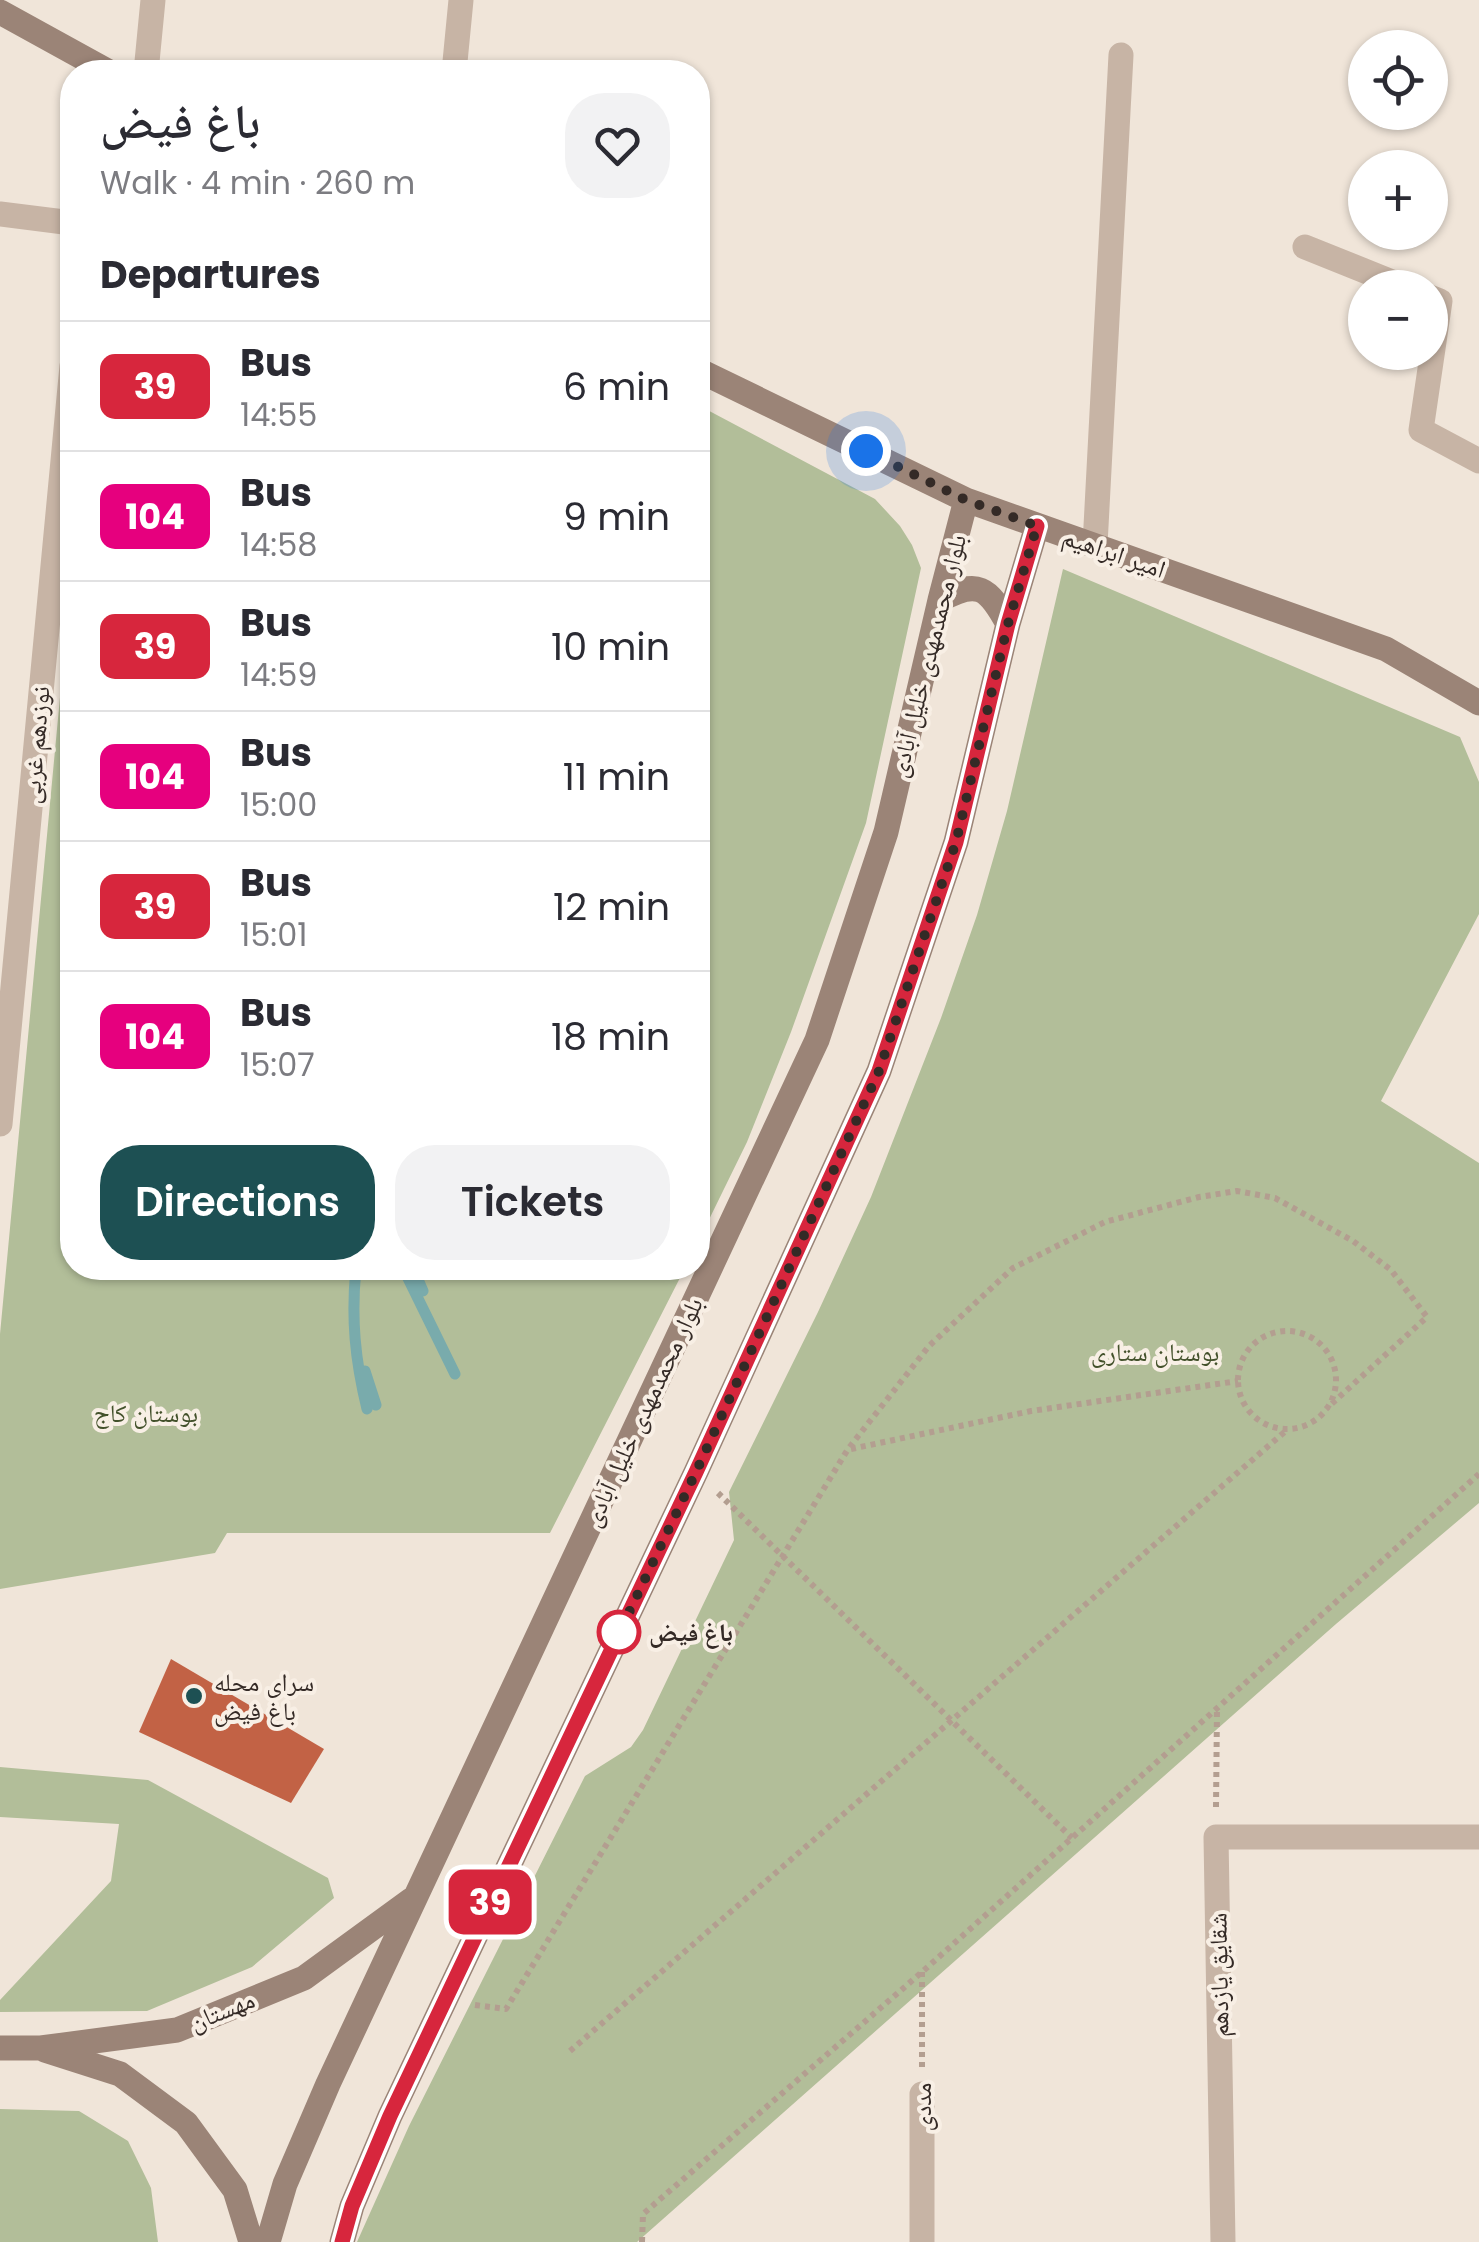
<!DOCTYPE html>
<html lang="en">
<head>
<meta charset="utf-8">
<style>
	body { margin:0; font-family:Poppins,"Noto Naskh Arabic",sans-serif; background:#f2f2f3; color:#2b2b33; height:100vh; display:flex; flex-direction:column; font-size:38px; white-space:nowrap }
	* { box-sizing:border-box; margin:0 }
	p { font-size:32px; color:#7c7c81 }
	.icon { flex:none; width:55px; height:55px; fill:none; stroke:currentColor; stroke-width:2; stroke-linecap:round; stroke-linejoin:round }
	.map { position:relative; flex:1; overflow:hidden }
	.side { position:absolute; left:60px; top:60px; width:650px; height:1220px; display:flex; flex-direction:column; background:#fff; border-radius:40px; box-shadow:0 2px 8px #0004 }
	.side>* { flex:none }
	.badge { padding:0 20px; border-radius:15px; font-size:35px; line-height:65px }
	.buttons { position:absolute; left:1348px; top:30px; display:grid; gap:20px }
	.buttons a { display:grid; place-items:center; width:100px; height:100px; border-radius:50%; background:#fff; box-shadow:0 2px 8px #0004; font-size:50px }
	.you { position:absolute; width:50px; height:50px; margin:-25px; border:8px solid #fff; border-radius:50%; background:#1a73e8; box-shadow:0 0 0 15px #1a73e833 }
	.map>.badge { position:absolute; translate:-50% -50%; box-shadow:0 0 0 5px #fff }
	h2 { padding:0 40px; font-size:38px; line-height:90px }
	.round { display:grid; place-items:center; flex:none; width:105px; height:105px; border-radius:40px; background:#f2f2f3 }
	.summary { display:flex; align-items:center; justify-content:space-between; height:170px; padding:0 40px }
	h1 { font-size:48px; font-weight:600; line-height:75px }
	.action { display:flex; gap:20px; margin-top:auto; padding:20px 40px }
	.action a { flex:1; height:115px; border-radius:40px; background:#1d5053; color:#fff; font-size:40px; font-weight:600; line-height:115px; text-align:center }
	.action a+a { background:#f2f2f3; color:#2b2b33 }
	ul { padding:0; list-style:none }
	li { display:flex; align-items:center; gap:30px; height:130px; padding:0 40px; border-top:2px solid #e1e1e2 }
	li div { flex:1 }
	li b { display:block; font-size:38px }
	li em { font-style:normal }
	li .badge { min-width:110px; font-weight:700; text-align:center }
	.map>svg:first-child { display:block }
</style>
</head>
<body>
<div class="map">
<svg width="1479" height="2242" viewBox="0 0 1479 2242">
	<rect width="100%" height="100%" fill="#f0e5d9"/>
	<path fill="#b2be99" d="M698 405 875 499 900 526 912 545 921 568 866 823 791 1032 747 1142 698 1242Z
		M1063 569 1460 737 1479 782V914L1381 1101 1479 1163V1503L1336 1624 637 2242H357L409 2126 585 1776 631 1747 643 1730 734 1540 729 1492 818 1312 871 1197 941 1018 977 915 1007 811Z
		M72 570V1268H685L550 1533H227L215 1553 0 1589V1334Z
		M0 1767 148 1780 328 1878 334 1898 252 1967 147 2011 0 2012V2000L111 1881 119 1824 0 1817Z
		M0 2109 79 2111 128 2141 151 2188 158 2242H0Z"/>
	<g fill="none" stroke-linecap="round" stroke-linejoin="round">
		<path stroke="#79abac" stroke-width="11" d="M356 1268C351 1318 355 1360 367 1409
			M403 1268 455 1374
			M413 1268 423 1291
			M365 1371 376 1405"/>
	</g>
	<path fill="#c26245" d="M171 1659 324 1749 291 1803 139 1732Z"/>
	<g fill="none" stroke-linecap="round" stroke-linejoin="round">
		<path stroke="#b39e90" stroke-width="6" stroke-dasharray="5 5" stroke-linecap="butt" d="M1238 1380a49 49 0 1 1 98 0a49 49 0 1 1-98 0Z
			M851 1449 1031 1411 1238 1381
			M718 1493 1072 1838
			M1216 1807 1217 1709
			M922 1972V2067
			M475 2005 506 2009 848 1449 929 1346 1013 1268 1105 1222 1199 1197 1237 1191 1275 1198 1353 1241 1391 1270 1427 1317 1326 1409
			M570 2051 1288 1429
			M642 2242 643 2214 922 1972 1479 1474"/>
		<path stroke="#c7b4a5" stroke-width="25" d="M146 72 153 0
			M454 72 461 0
			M0 214 72 223
			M1305 247 1407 288
			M1430 297 1440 301 1421 430 1479 461
			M1095 545 1121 55
			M0 1124 72 366
			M922 2242V2094
			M1223 2242 1216 1837H1479"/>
		<path stroke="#9b8477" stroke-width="25" d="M0 12 109 72
			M698 370 966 500 1386 649 1479 703
			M940 600C978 579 988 587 1008 624
			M0 2048H41L177 2030 304 1978 411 1900
			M45 2050 120 2074 186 2123 235 2190 251 2242
			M268 2242 285 2184 328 2084 817 1040 886 832 940 600 966 500
			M342 2242 352 2206 390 2116 696 1472 879 1071 956 842 1008 624 1037 526"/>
	</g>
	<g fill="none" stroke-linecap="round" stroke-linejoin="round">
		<defs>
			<path id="line" d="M342 2242 352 2206 390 2116 696 1472 879 1071 956 842 1008 624 1037 526"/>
		</defs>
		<use href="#line" stroke="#fff" stroke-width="22"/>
		<use href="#line" stroke="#d7263d" stroke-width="15"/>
		<path stroke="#342a26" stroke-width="10" stroke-dasharray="0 18" d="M619 1632 613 1646 696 1472 879 1071 956 842 1008 624 1037 526 966 500 866 451"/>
	</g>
	<circle fill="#fff" stroke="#d7263d" stroke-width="5" cx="619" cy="1632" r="20"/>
	<circle fill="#1d5053" stroke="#f8efe5" stroke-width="4" cx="194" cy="1696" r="10"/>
	<g text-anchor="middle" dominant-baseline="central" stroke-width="8" stroke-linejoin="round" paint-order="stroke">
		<g font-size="25" fill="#342a26" stroke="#f8efe5">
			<text transform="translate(1114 553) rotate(19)">امیر ابراهیم</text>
			<text transform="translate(928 656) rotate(-76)">بلوار محمدمهدی خلیل آبادی</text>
			<text transform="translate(36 745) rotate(-85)">نوزدهم غربی</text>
			<text transform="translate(643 1412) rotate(-65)">بلوار محمدمهدی خلیل آبادی</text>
			<text transform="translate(1219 1975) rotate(-91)">شقایق یازدهم</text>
			<text transform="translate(222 2011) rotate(-22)">مهستان</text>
			<text transform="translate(922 2107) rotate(-90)">مددی</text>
		</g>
		<g font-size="25" fill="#43512b" stroke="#f8efe5">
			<text x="1155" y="1352">بوستان ستاری</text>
			<text x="146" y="1413">بوستان کاج</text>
		</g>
		<g font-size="25" font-weight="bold" fill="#342a26" stroke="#f8efe5" text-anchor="start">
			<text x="649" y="1632">باغ فیض</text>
		</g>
		<g font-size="25" fill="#342a26" stroke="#f8efe5" text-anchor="start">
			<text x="214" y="1682">سرای محله<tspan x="214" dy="29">باغ فیض</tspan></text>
		</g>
	</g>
</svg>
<div class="buttons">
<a><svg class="icon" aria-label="locate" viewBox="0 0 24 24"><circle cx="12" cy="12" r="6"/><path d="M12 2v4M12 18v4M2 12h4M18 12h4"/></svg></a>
<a>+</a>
<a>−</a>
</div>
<div class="you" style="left:866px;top:451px"></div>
<b class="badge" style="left:490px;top:1902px;background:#d7263d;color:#fff">39</b>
<section class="side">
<div class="summary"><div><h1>باغ فیض</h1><p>Walk · 4 min · 260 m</p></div><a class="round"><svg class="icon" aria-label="heart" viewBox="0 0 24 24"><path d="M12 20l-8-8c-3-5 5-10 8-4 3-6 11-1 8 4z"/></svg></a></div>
<h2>Departures</h2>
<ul>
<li><span class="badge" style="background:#d7263d;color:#fff">39</span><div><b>Bus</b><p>14:55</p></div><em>6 min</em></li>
<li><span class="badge" style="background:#e6007e;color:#fff">104</span><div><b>Bus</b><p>14:58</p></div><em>9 min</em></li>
<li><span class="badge" style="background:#d7263d;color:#fff">39</span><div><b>Bus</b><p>14:59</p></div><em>10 min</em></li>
<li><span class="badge" style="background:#e6007e;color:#fff">104</span><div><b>Bus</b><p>15:00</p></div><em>11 min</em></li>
<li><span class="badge" style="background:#d7263d;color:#fff">39</span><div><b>Bus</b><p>15:01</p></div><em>12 min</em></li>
<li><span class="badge" style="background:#e6007e;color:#fff">104</span><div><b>Bus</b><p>15:07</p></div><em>18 min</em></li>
</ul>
<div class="action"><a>Directions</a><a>Tickets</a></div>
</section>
</div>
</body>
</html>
